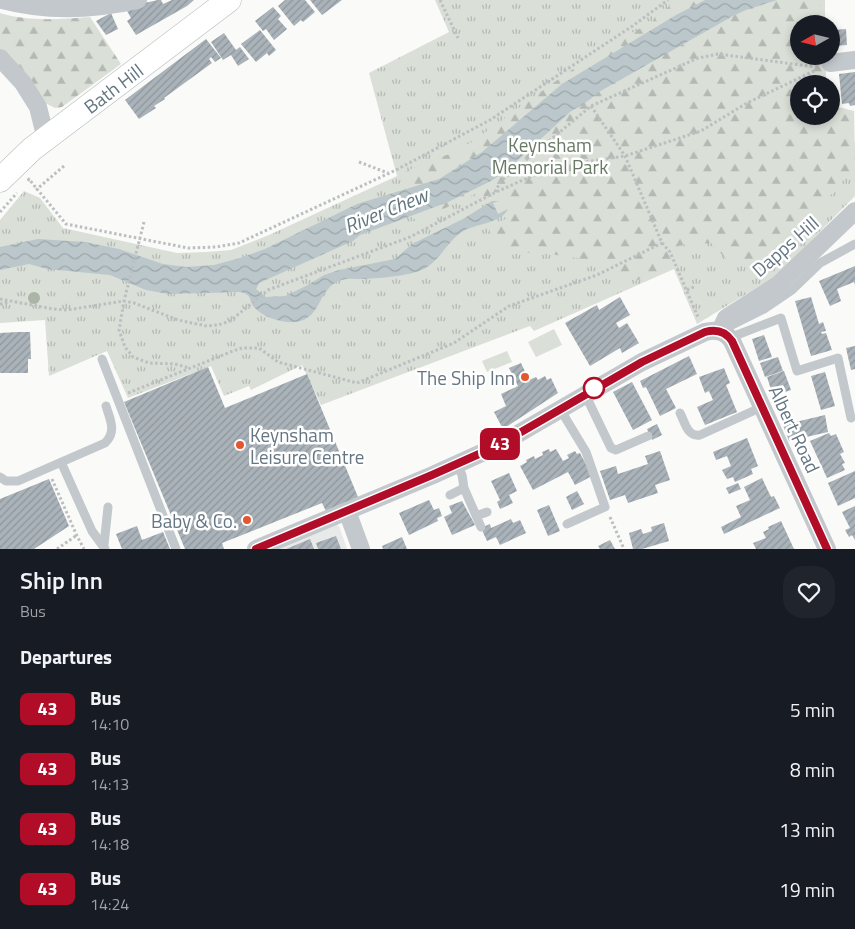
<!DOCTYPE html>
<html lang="en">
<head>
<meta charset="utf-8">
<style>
	body { margin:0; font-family:"Titillium Web",sans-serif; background:#20242c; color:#f1f3f6; height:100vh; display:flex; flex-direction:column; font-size:19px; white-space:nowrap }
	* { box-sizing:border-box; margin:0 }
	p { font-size:16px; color:#9ea1a6 }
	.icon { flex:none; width:28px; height:28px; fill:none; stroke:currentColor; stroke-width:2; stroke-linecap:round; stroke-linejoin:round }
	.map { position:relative; height:549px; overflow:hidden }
	.details { display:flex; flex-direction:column; background:#171b24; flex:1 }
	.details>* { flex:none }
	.badge { padding:0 10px; border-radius:8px; font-size:18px; line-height:32px }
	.needle { width:32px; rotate:262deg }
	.tools { position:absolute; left:790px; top:15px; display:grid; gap:10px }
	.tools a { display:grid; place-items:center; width:50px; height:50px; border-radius:50%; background:#171b24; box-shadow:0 2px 8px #0003; font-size:25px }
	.map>.badge { position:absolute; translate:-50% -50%; box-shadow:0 0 0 2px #fff }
	h2 { padding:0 20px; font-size:19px; line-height:45px }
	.round { display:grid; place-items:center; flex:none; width:52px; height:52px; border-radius:20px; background:#20242c }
	.summary { display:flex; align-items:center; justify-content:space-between; height:85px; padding:0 20px }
	h1 { font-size:24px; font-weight:600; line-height:38px }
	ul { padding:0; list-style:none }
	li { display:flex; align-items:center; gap:15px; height:60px; padding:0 20px }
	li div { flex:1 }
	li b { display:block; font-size:19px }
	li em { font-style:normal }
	li .badge { min-width:55px; font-weight:700; text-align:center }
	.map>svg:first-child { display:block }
</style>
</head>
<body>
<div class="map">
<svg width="855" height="549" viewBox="0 0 855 549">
	<defs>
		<pattern id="grass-tufts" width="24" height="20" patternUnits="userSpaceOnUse" patternTransform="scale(1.25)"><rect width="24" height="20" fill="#dadfd7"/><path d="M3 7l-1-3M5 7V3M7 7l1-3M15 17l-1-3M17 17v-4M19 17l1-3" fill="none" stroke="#b4b9b4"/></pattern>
		<pattern id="forest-firs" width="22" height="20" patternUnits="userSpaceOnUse" patternTransform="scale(1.25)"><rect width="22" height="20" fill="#dadfd7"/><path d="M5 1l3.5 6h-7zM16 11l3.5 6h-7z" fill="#b4b9b4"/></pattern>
		<pattern id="water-waves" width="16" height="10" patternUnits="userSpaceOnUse" patternTransform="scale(1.25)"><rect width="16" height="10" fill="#bbc7cb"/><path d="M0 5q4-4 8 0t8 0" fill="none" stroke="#9ca6aa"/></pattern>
		<pattern id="building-hatch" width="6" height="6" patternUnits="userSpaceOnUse" patternTransform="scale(1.25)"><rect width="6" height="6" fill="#aab3b9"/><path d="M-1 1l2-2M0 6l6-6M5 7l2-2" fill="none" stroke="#8e969c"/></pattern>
	</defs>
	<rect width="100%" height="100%" fill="#fafaf8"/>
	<path fill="#e8e9e9" d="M334 524 339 526 347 549H276Z"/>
	<path fill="url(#grass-tufts)" d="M435 0H825V24H799V56H826V84H799V116L855 142V196L776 276 697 324 674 269 534 331 530 326 321 405 302 365 251 390 249 386 224 396 211 366 128 398 107 351 49 376 45 320 0 323V220L24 191 40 198 63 228 177 253 207 252 231 250 269 235 397 176 369 73 449 32Z"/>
	<path fill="url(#forest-firs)" d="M676 0H820L821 24H799V56H822V84H799V116H831V105L854 111 855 166 770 268 754 269 729 262 711 243 680 245 665 268 636 281 622 274 603 262 537 252 517 254 493 245 489 228 509 217 504 200 475 194 418 221 401 211 397 195 404 172 449 154 472 142 567 73 609 46 653 21Z
		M0 13C29 22 60 19 90 17L121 64 62 107 55 108 45 103 0 56Z"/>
	<path fill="#dadfd7" d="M554 329 562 345 536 357 528 342Z
		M507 351 512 362 487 372 482 361Z"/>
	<path fill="url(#water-waves)" d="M705 0H777L746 10 733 16 597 93C591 100 578 107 570 112L506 171 491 181 448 202 360 235 353 241 259 283 256 289 266 297 285 296 306 286 324 275 339 270 395 259 412 244 463 219 492 201H499L493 203 498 214 508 209C502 222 478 224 465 230 448 239 441 260 424 269 409 276 381 278 364 279 357 279 348 278 341 280 317 288 323 318 296 322 283 323 263 318 254 307 248 299 253 295 240 292L168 294 146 290 110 275 47 269 29 264 0 270V247L38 239 85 242 119 249 163 264 186 267 214 265 240 258 265 249 357 204 439 179 482 152 562 84 676 15Z"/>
	<path fill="url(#building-hatch)" d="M158 0H161L163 4 172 0H194L187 6 136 35 127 21 131 18 126 9 131 6Z
		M285 0H305L315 12 303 22 301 20 294 26 278 6Z
		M310 0H342L322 15Z
		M273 7 281 16 278 19 287 29 274 40 266 29 263 31 255 21Z
		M111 13 118 29 106 35 96 21Z
		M846 29 847 45 834 46 833 30Z
		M260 30 276 50 269 56 267 53 256 62 241 44Z
		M224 33 236 50 240 47 249 59 238 66 231 55 223 60 211 42Z
		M206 39 221 58 215 62 211 57 209 59 212 63 164 98 165 99 154 106 156 108 139 119 125 100Z
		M855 72V105L850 106 849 103 842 104 839 74Z
		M855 266V285L854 282 837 289 841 301 830 306 819 281Z
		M620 297 630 315 616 323 619 328 627 323 639 343 622 353 620 348 590 366 565 323 597 305 599 310Z
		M811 297 819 324 823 322 826 331 821 332 822 334 826 333 832 350 811 356 795 301Z
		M18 332H30L31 359H28V373H0V333Z
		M764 335 772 357 759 361 752 339Z
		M855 346V369L851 370 846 348Z
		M689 356 697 374 666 389 676 408 660 416 646 387 643 388 640 381Z
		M778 357 783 371 765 377 760 363Z
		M521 363 529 380 536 377 538 380 545 376 547 380 551 378 558 393 503 429 494 412 506 406 501 394 518 386 509 368Z
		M208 367 225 408 307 374 358 497 326 511 322 503 222 543 224 549H185L124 402Z
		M724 368 730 383 726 385 737 412 705 425 697 407 713 400 709 391 705 393 699 377Z
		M784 371 791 390 773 396 767 377Z
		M825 372 835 406 821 410 811 376Z
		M632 382 652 420 633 430 613 392Z
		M825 415 828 432 789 441 783 425Z
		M657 424 662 435 652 440 647 429Z
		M829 433 831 436 836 434 844 452 840 454 845 463 842 464 845 470 827 478 810 441Z
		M747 438 758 466 751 469 753 474 735 482 733 477 727 479 722 470 731 466 727 456 716 460 713 452Z
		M549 449 550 452 556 449 563 461 569 458 567 455 575 451 577 454 580 453 592 476 575 485 568 472 533 490 520 466 527 462 526 460 534 456 535 459 543 455 542 452Z
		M660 451 670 480 655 485 658 493 628 503 625 495 610 500 600 471 616 466 618 474 648 464 645 456Z
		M855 471V498L838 506 828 483Z
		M509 473 517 491 509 495 513 503 500 509 497 502 500 500 491 481Z
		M762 478 771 497 774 496 780 508 724 534 721 527 741 517 736 506 750 500 744 487Z
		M49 479 69 526 34 549H0V499Z
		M738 483 741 489 729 494 726 488Z
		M577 491 584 504 572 510 566 497Z
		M429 500 434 510 439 508 442 516 437 518 438 521 409 535 399 513Z
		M462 501 475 525 452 535 444 517 452 513 449 506Z
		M549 505 560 531 548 536 537 510Z
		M855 506V540L852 535 849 537 845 530 850 528 842 512Z
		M511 519 513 523 520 520 526 533 500 545 496 537 487 541 481 528 490 524 491 528Z
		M781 521 794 549H756L753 543 766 538 763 532 769 529 768 527Z
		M664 523 669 541 642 549H633L629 533 641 529 643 534 652 531 651 527Z
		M137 526 142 540 163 532 170 549H122L116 534Z
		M336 536 341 549H318L316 543Z
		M402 537 407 549H383L382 546Z
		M310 539 314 549H286L291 547Z
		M610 540 615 549H600L598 546Z"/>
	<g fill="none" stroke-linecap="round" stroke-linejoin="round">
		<defs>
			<g id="secondary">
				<path id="s1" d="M0 180 32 149 229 0"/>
			</g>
		</defs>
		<use href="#secondary" stroke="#b3babf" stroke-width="25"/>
		<path stroke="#bbbfc2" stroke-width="3" stroke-dasharray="2.5 2.5" stroke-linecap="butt" d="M440 0 458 38
			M591 106 625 156 662 243 670 252 698 317
			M359 162 388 173
			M64 166 37 189 66 224 188 248 216 247 239 243 396 170 490 120 631 27 668 0
			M28 181 29 179 37 189
			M495 192 501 181 591 106 698 58 718 54 816 67
			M0 212 17 193
			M144 222 124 301 119 330 125 347 133 357 149 363 175 364 189 368
			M687 290 696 286
			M0 299 53 309 67 310 124 301 134 303 178 320 207 326 218 325 230 321 268 290 410 237 494 193 552 167 625 156 701 131 747 103 816 70
			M0 304 9 302
			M128 393 233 351 242 348H259L278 362 357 383 454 343 509 306 597 275 662 243
			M52 479 77 536 84 549
			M610 517 624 549
			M57 549 77 535"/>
		<path stroke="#c3c8cc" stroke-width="9" d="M724 329 764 309 792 290 820 263 855 244
			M729 338 781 318 797 371 838 358 851 418
			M102 359 176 549
			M585 394 611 448 616 450 648 436
			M560 409 586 452 605 507 567 524
			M680 413C685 422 687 437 700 435L762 407
			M61 462 92 531 105 549
			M457 464 462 475 464 488 481 527
			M0 477 6 481H18L105 443C117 432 110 419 106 406
			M450 495 464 488
			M476 516 487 512
			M104 545 108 507"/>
		<path stroke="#c3c8cc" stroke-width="18" d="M2 0C47 12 93 10 138 0
			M0 58 23 83 38 107 46 139
			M830 63 855 60
			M720 331 726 318 779 284 855 211
			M347 511 361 549
			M256 549 433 475 497 446 642 362 705 332C716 329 725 331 732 341L827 549"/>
		<use href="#secondary" stroke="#fff" stroke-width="24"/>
	</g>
	<circle fill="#aab4a7" cx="34" cy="298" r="6"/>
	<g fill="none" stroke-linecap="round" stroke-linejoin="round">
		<defs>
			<path id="line" d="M256 549 432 475 497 446 642 362 705 332C716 329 725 331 732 341L827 549"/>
		</defs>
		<use href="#line" stroke="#fff" stroke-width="11"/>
		<use href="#line" stroke="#b10d28" stroke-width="8"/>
	</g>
	<g fill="#e4572e" stroke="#fff" stroke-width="2">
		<circle cx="525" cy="377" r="5"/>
		<circle cx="240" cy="445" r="5"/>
		<circle cx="247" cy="520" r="5"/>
	</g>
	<circle fill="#fff" stroke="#b10d28" stroke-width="2.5" cx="594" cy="388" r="10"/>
	<g text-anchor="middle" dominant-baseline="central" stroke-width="5" stroke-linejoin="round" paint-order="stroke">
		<g font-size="19" fill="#657683" stroke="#fff">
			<text stroke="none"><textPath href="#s1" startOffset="146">Bath Hill</textPath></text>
			<text transform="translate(785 246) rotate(-41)">Dapps Hill</text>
			<text transform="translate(795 429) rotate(65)">Albert Road</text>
		</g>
		<g font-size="19" fill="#687a64" stroke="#fff">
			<text x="550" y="144">Keynsham<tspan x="550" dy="22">Memorial Park</tspan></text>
		</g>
		<g font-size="19" fill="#657683" stroke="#fff" text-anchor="end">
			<text x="515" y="377">The Ship Inn</text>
			<text x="250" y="434" text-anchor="start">Keynsham<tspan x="250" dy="22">Leisure Centre</tspan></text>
			<text x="237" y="520">Baby &amp; Co.</text>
		</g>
		<g font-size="20" font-style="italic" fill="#60757c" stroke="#fff">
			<text transform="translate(386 210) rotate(-22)">River Chew</text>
		</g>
	</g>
</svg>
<div class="tools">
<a><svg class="needle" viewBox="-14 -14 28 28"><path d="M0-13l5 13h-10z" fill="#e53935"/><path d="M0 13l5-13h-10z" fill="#9ea1a6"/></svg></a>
<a><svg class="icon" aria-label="locate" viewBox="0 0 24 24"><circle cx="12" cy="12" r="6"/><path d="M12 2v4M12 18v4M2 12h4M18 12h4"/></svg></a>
</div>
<b class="badge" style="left:500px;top:444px;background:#b10d28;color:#fff">43</b>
</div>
<section class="details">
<div class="summary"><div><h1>Ship Inn</h1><p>Bus</p></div><a class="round"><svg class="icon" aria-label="heart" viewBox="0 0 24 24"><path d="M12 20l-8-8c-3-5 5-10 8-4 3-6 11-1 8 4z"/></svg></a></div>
<h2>Departures</h2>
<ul>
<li><span class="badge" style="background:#b10d28;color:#fff">43</span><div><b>Bus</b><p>14:10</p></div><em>5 min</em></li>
<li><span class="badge" style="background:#b10d28;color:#fff">43</span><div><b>Bus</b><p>14:13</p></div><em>8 min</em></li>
<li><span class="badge" style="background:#b10d28;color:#fff">43</span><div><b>Bus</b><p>14:18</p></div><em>13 min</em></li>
<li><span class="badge" style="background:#b10d28;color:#fff">43</span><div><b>Bus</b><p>14:24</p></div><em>19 min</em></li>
</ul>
</section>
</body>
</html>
